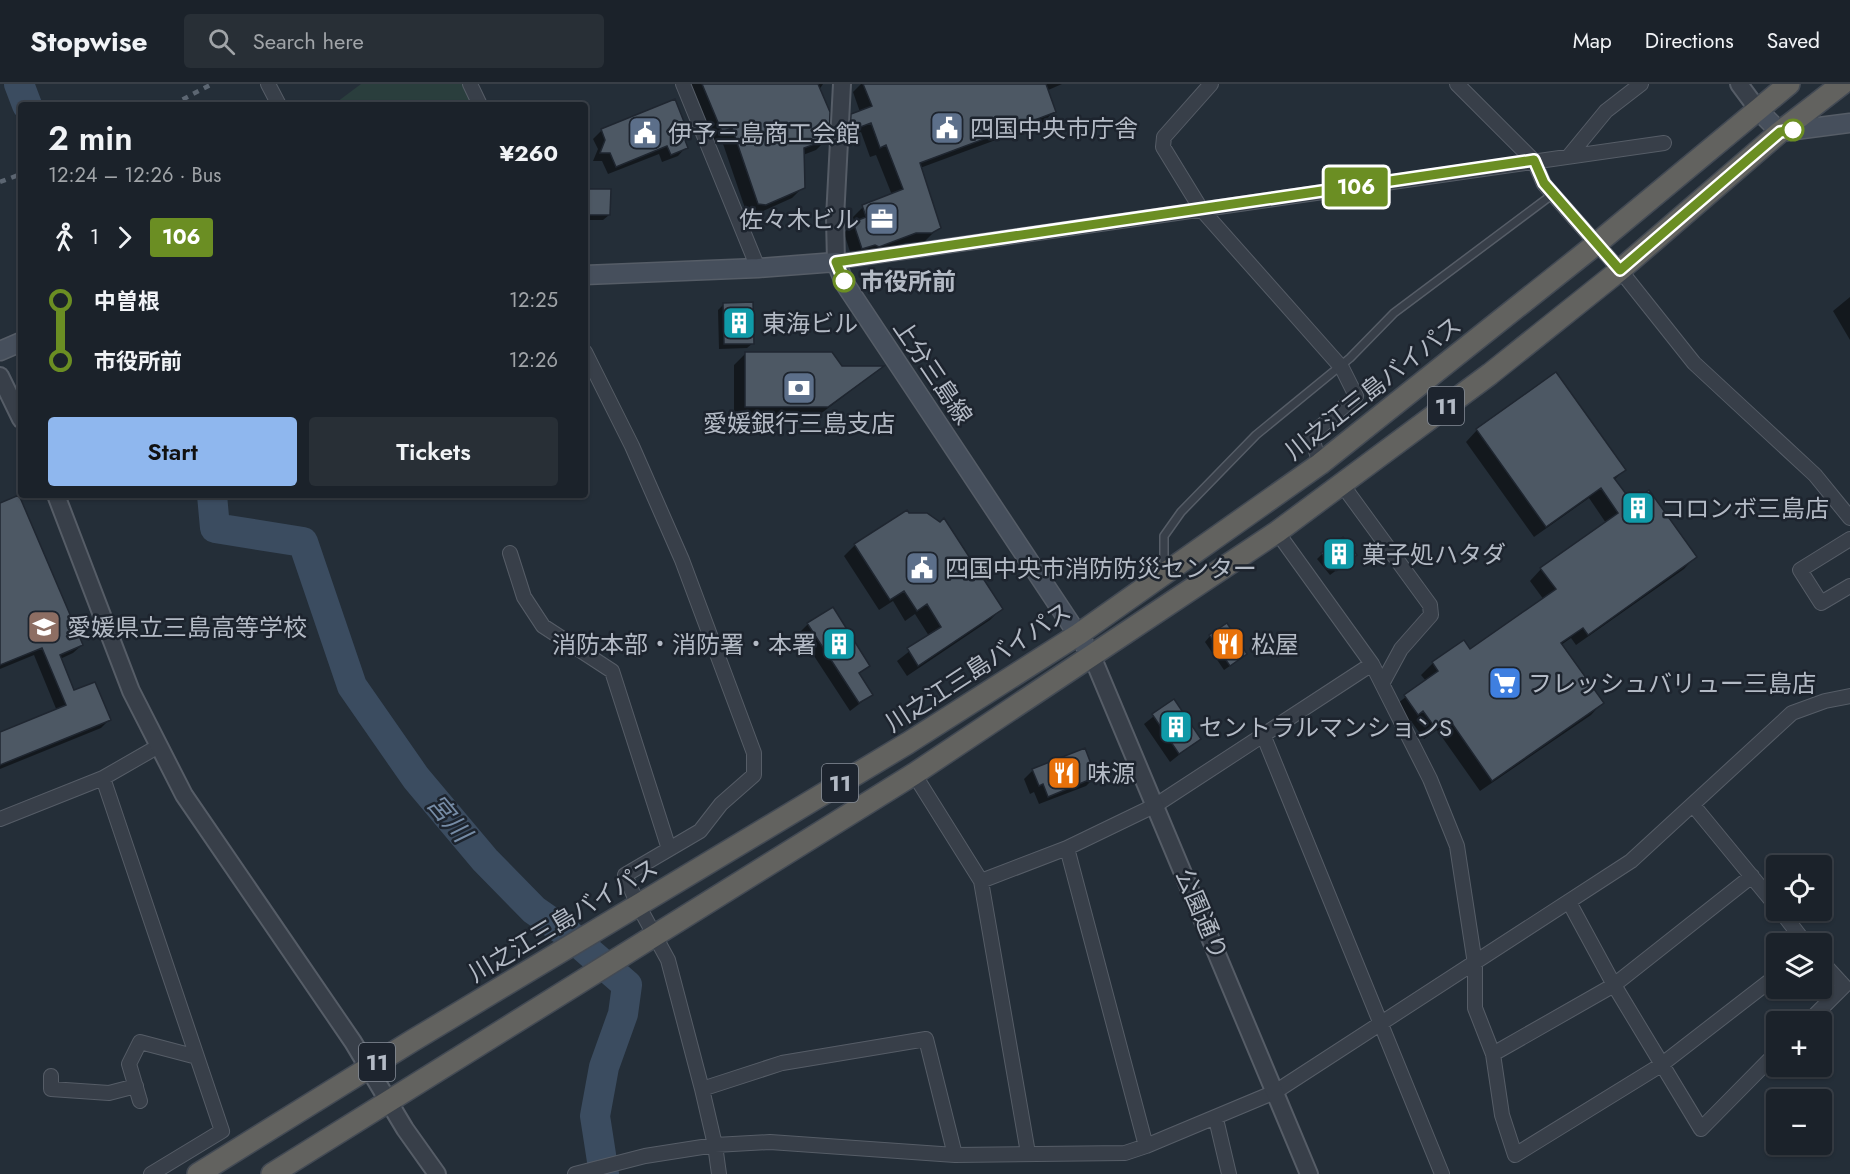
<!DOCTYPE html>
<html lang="en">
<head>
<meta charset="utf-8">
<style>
	body { margin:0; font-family:Jost,"Noto Sans JP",sans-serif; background:#282f36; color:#f1f3f6; height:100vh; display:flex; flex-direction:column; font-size:22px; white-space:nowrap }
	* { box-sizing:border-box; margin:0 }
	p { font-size:20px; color:#a0a4a8 }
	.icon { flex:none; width:33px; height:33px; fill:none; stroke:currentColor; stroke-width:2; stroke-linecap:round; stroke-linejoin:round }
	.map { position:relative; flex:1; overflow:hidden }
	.side { position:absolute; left:18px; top:18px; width:570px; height:396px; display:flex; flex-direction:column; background:#1b222a; border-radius:6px; box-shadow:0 2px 4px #0004,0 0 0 2px #393f47 }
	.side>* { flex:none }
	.badge { padding:0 12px; border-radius:4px; font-size:21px; line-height:39px }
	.fabs { position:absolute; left:1766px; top:771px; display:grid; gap:12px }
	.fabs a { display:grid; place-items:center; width:66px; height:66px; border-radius:6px; background:#1b222a; box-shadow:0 2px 4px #0004,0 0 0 2px #393f47; font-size:30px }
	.map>.badge { position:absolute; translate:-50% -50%; box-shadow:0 0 0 3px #fff }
	.legs { display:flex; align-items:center; gap:9px; height:66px; padding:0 30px; font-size:20px }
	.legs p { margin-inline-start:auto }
	.head { display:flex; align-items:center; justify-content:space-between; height:102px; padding:0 30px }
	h1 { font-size:33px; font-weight:600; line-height:45px }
	.action { display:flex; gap:12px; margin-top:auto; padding:12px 30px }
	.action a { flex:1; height:69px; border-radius:6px; background:#8fb7ee; color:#111; font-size:24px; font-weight:600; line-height:69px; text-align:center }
	.action a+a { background:#282f36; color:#f1f3f6 }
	ul { padding:0 30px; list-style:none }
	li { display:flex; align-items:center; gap:21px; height:60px; font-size:22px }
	li i { display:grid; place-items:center; width:9px; height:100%; margin:0 8px; background:currentColor }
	li i::after { content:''; width:15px; height:15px; margin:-8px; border:4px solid; border-radius:50%; background:#1b222a }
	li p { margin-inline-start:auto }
	li:first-child i { background:linear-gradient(#0000 50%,currentColor 0) }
	li:last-child i { background:linear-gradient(currentColor 50%,#0000 0) }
	header { display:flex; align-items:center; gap:36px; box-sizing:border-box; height:84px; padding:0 30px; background:#1b222a; border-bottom:2px solid #393f47 }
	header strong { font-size:28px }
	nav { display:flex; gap:33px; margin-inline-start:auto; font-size:21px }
	.search { width:420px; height:54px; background:#282f36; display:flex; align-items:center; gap:15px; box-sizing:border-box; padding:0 21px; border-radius:6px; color:#a0a4a8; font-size:22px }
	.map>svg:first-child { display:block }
</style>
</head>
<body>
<header>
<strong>Stopwise</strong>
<div class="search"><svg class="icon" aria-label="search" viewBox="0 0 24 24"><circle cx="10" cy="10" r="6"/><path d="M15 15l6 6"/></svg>Search here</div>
<nav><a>Map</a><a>Directions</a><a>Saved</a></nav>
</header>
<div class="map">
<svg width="1850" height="1090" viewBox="0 0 1850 1090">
	<rect width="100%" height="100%" fill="#242e38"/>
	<path fill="#2a3e3d" d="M361 0H463L473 21H333Z"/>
	<path fill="#0007" d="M687 0H823L819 6 827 55 816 66 803 71V103L792 114 754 131 747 130 721 54 711 58Z
		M861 0H1062L1046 7 1054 27 1044 38 920 84 939 143 924 158 905 159 868 172 852 174 844 149 854 138 853 133 863 123 892 111 876 71 870 73 861 48 841 56V42L852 32 860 28 853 8Z
		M602 46 688 53 684 58 686 63 678 72 662 78 659 70 608 90 602 77H593L598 65 593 55Z
		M585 106 609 131 603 136H585Z
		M1850 213V256L1833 227Z
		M723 221 753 259 747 264 719 265 718 226Z
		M745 270 841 284H881L815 334H734V281Z
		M1556 291 1624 386 1614 396 1632 421 1695 473 1684 485 1576 561 1571 554 1561 561 1602 619 1591 631 1480 707 1437 646 1424 655 1411 637 1406 641 1393 623 1426 597 1421 591 1433 579 1463 558 1469 567 1544 516 1530 497 1541 485 1606 439 1589 414 1534 453 1466 358 1477 346Z
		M0 421 82 561 73 569 60 575 74 608 109 636 101 644 0 685V650L57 627 34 571 0 585Z
		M908 430 940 439 1001 525 990 536 907 592 897 577 929 552 915 530 905 537 893 517 879 526 844 472 855 461Z
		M1322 470 1350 476 1330 491 1317 475Z
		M808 540 869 581 858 591 871 611 850 627 799 549Z
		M1210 552 1240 575 1224 586 1205 558Z
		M1173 617 1199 655 1170 678 1144 640Z
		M1033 686 1095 693 1086 702 1039 720 1034 708 1030 710 1024 695Z"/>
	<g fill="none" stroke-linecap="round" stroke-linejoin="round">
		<path stroke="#3b4c60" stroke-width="30" d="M19 0 27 21
			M212 411 215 444 303 458 352 602 416 694 485 776 534 826 567 849 627 901 623 930 604 983 595 1032 604 1090"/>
	</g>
	<path fill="#4d5864" stroke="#1f2630" stroke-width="1.5" d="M702 0H818L830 28 829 55 804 64 805 104 766 121 758 120 732 44 722 48Z
		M863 0H1046L1056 28 920 79 941 144 932 149H916L879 163 875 161 862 165 853 138 866 133 862 121 903 105 886 61 880 64 871 39 850 47 851 30 872 22Z
		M675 15 690 53 685 56 688 64 671 71 667 62 616 83 610 69H600L605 56 601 45Z
		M585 105H611L610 131H585Z
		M753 218 754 260H724L723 219Z
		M745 268H832L842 282H884L828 323H745Z
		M1556 288 1626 386 1614 394 1632 418 1649 406 1697 473 1588 551 1583 544 1561 559 1604 619 1492 697 1449 635 1436 645 1423 627 1418 631 1404 611 1438 587 1432 578 1464 556 1470 565 1556 505 1540 484 1618 429 1601 404 1546 443 1476 345Z
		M19 411 83 561 60 571 74 606 95 598 111 636 0 681V648L66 621 42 564 0 581V419Z
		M907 426 909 429H927L940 438 944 434 1003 525 918 582 907 564 941 543 927 520 917 527 904 507 890 516 854 460Z
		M1343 453 1357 471 1336 487 1321 469Z
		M833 523 870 582 859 589 873 611 859 619 807 539Z
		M1227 539 1247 570 1230 582 1209 551Z
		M1174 615 1201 655 1179 670 1152 630Z
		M1085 664 1096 693 1048 713 1043 700 1039 702 1032 685Z"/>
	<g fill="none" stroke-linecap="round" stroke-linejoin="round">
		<defs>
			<path id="service" d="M1164 484V452L1181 428 1256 351 1350 274 1394 229 1553 110"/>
			<path id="minor" d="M268 0 279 21
				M470 0 480 21
				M683 0 758 184
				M1211 0 1164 53 1163 63 1201 125 1342 284 1356 312 1311 351 1320 380
				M1457 0 1534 77 1544 100 1620 186 1694 279 1815 391 1850 434
				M1569 72 1606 27 1641 0
				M836 178 1664 59
				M585 268 632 362 682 476 754 669V691L721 720 700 747 625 791 638 821 668 876 702 1005 715 1061 719 1090
				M1341 399 1430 521 1431 531 1401 565 1382 600
				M1277 448 1372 580 1430 695 1457 762 1475 880V924L1493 970 1502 1031 1515 1071 1661 981 1776 892
				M1850 455 1800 486 1821 519 1850 502
				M510 469 524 513 543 542 612 587 669 765
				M1264 653 1442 1090
				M914 690 981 797 1028 1069
				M103 694 222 1047 151 1090
				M1693 721 1776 822
				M0 735 103 694 157 663
				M1067 764 1146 1062
				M981 797 1067 764 1156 721 1372 580
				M1569 818 1614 901 1701 1045 1776 969
				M1780 826 1806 860
				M1808 938 1844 902 1821 877
				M1493 970 1614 901 1752 792
				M51 992V1005L109 1009 136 1002
				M702 1005 782 979 926 955 955 1071
				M140 1017 129 980 140 958 197 973
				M1216 1035 1229 1090
				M575 1090 645 1072 715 1061 770 1058 955 1071 1125 1069 1146 1062 1275 1008 1631 777 1792 629 1825 617 1850 612"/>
			<path id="tertiary" d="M1739 0 1759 27
				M836 178 835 134 842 0
				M0 292 21 335
				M56 411 131 607 184 711 353 958 405 1045 437 1090
				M1092 572 1309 1090"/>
			<path id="secondary" d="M1759 27 1780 48 1850 39
				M585 191 758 184 836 178 845 200 1092 572
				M0 267 21 258"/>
			<path id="trunk" d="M198 1090 412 957 908 659 1079 550 1320 380 1595 161 1789 0
				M272 1090 914 690 1277 448 1490 290 1620 186 1780 48 1842 0"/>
		</defs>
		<use href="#service" stroke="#565d67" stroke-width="10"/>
		<use href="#minor" stroke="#565d67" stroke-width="16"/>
		<use href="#tertiary" stroke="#565d67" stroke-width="20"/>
		<use href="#secondary" stroke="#565d67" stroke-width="21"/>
		<use href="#trunk" stroke="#434a54" stroke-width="24"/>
		<use href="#service" stroke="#383f49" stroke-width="7"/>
		<use href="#minor" stroke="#383f49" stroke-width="14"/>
		<use href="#tertiary" stroke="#383f49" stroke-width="16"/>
		<use href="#secondary" stroke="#464f5c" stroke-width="18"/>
		<use href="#trunk" stroke="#62625f" stroke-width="21"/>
		<path stroke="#5c6672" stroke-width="4.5" stroke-dasharray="6 6" stroke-linecap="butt" d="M172 21 212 0
			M0 98 21 90"/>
	</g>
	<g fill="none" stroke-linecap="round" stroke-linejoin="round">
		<defs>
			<path id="line-1" d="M844 197 836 178 1534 76 1544 99 1620 186 1780 48 1793 46"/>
		</defs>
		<use href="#line-1" stroke="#fff" stroke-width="14"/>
		<use href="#line-1" stroke="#6b8e23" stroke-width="9"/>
	</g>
	<defs>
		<symbol id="civic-square" viewBox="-11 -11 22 22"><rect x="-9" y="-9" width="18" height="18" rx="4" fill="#5c6f8a" stroke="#1d242e"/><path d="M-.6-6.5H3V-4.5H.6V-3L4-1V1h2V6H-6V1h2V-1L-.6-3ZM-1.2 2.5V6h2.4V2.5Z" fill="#fff"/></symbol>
		<symbol id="office-square" viewBox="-11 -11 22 22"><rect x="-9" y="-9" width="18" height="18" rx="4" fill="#5c6f8a" stroke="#1d242e"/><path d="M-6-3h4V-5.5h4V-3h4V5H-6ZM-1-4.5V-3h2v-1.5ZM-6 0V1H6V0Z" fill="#fff"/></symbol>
		<symbol id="building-square" viewBox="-11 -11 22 22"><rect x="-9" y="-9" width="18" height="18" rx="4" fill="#0f9aa8" stroke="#1d242e"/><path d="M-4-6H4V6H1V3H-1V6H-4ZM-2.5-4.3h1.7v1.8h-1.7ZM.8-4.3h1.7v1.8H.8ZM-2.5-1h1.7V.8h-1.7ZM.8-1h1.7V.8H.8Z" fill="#fff"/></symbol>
		<symbol id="bank-square" viewBox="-11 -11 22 22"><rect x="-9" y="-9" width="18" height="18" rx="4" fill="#5c6f8a" stroke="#1d242e"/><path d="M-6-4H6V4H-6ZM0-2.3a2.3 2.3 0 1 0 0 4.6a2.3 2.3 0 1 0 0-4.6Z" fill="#fff"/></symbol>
		<symbol id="school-square" viewBox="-11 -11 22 22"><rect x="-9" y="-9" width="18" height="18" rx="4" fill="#8d6e63" stroke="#1d242e"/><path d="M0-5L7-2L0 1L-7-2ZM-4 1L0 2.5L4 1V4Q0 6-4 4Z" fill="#fff"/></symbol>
		<symbol id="restaurant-square" viewBox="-11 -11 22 22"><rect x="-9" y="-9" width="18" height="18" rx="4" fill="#e8710a" stroke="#1d242e"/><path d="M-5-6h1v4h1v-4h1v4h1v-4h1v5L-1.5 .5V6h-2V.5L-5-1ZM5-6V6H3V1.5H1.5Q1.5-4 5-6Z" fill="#fff"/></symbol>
		<symbol id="supermarket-square" viewBox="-11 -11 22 22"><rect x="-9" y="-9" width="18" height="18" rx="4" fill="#3f7fe0" stroke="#1d242e"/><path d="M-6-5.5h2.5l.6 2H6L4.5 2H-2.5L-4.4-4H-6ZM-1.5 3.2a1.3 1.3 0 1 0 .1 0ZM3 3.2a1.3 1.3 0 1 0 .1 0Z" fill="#fff"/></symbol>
	</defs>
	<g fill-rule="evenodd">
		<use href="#civic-square" x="928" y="25" width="38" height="38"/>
		<use href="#civic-square" x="626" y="30" width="38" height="38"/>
		<use href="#office-square" x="863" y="116" width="38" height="38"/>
		<use href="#building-square" x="720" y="220" width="38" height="38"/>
		<use href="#bank-square" x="780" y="285" width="38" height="38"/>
		<use href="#building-square" x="1619" y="405" width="38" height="38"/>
		<use href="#building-square" x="1320" y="451" width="38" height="38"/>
		<use href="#civic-square" x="903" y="465" width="38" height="38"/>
		<use href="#school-square" x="25" y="524" width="38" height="38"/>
		<use href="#building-square" x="820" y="541" width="38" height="38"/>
		<use href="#restaurant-square" x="1209" y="541" width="38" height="38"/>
		<use href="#supermarket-square" x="1486" y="580" width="38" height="38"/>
		<use href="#building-square" x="1157" y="624" width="38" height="38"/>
		<use href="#restaurant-square" x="1045" y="670" width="38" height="38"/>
	</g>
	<g fill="#fff" stroke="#6b8e23" stroke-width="3">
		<circle cx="1793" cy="46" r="10"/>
		<circle cx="844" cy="197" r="10"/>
	</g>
	<g text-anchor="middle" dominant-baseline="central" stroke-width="5" stroke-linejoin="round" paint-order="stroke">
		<g fill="#1d242e" stroke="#868d98" stroke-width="1.5">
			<rect x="1428" y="303" width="36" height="38" rx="4.5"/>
			<rect x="822" y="680" width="36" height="38" rx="4.5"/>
			<rect x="359" y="959" width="36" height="38" rx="4.5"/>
		</g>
		<g font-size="22" font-weight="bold" fill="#b3bac5">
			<text x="1446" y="322">11</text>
			<text x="840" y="699">11</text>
			<text x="377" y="978">11</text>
		</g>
		<g font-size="24" fill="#b3bac5" stroke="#1d242e" text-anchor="start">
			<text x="970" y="44">四国中央市庁舎</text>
			<text x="668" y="49">伊予三島商工会館</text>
			<text x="859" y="135" text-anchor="end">佐々木ビル</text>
			<text x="762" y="239">東海ビル</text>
			<text x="799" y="339" text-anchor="middle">愛媛銀行三島支店</text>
			<text x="1661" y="424">コロンボ三島店</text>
			<text x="1362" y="470">菓子処ハタダ</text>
			<text x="945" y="484">四国中央市消防防災センター</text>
			<text x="67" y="543">愛媛県立三島高等学校</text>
			<text x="816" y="560" text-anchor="end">消防本部・消防署・本署</text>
			<text x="1251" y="560">松屋</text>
			<text x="1528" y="599">フレッシュバリュー三島店</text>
			<text x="1199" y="643">セントラルマンションS</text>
			<text x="1087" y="689">味源</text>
		</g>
		<g font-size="24" font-weight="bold" fill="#b3bac5" stroke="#1d242e" text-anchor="start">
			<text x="860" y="197">市役所前</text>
		</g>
		<g font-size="24" fill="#b3bac5" stroke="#1d242e">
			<text transform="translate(933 288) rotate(56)">上分三島線</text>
			<text transform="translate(1373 304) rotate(-38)">川之江三島バイパス</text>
			<text transform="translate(978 583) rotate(-33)">川之江三島バイパス</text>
			<text transform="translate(1202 830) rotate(67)">公園通り</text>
			<text transform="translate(563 836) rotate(-31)">川之江三島バイパス</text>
		</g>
		<g font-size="26" font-style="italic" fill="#768ca6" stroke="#1d242e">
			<text transform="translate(449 734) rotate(50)">宮川</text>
		</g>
	</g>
</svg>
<div class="fabs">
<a><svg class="icon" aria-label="locate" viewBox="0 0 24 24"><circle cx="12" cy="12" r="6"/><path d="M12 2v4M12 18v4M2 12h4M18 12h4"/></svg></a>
<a><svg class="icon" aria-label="layers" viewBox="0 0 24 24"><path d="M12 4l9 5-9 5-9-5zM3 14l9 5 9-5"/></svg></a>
<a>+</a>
<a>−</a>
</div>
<b class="badge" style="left:1356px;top:103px;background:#6b8e23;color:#fff">106</b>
<section class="side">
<div class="head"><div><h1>2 min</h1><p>12:24 – 12:26 · Bus</p></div><b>¥260</b></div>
<div class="legs"><svg class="icon" aria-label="walk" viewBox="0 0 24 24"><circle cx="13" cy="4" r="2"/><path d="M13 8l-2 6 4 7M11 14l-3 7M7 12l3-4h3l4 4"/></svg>1<svg class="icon" aria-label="forward" viewBox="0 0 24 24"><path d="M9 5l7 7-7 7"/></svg><b class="badge" style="background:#6b8e23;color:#fff">106</b></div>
<ul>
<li><i style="color:#6b8e23"></i><b>中曽根</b><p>12:25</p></li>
<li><i style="color:#6b8e23"></i><b>市役所前</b><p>12:26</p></li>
</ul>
<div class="action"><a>Start</a><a>Tickets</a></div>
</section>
</div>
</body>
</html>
